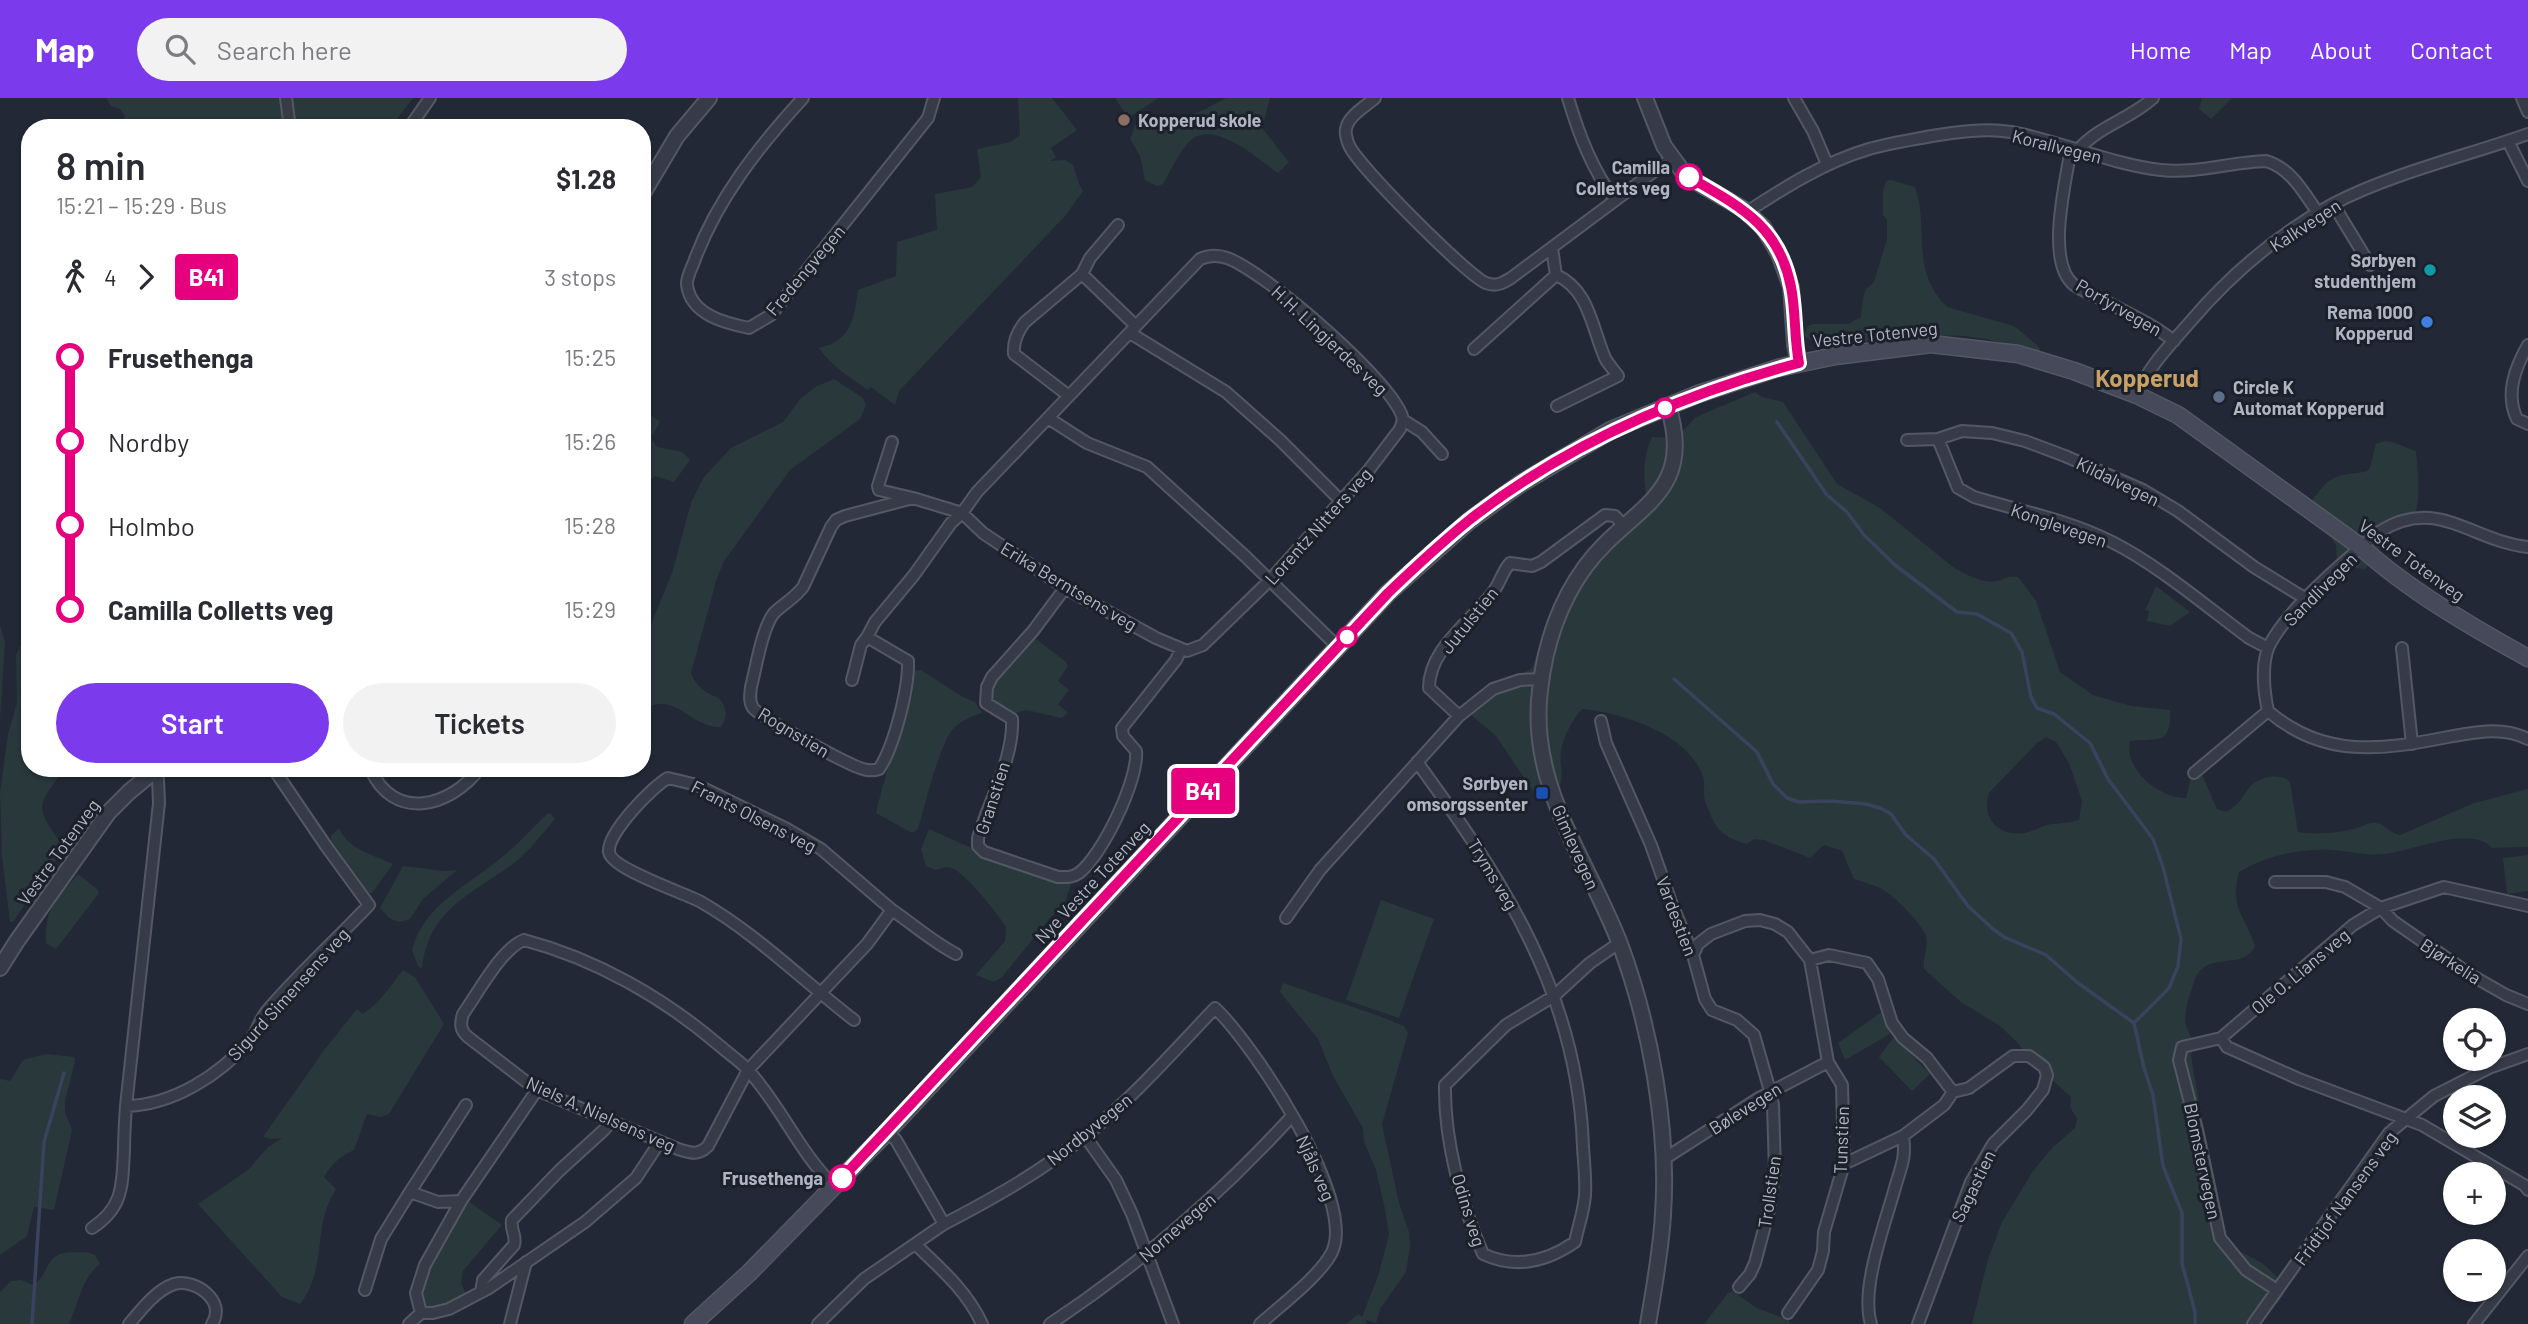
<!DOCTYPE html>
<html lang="en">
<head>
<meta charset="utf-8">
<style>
	body { margin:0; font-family:Barlow,sans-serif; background:#f2f2f3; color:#2b2b33; height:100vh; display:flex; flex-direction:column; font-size:26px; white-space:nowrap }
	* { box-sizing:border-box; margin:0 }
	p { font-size:23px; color:#7c7c81 }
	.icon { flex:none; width:38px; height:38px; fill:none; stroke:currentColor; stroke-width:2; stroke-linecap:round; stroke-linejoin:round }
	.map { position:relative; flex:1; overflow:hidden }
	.details { position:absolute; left:21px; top:21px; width:630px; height:658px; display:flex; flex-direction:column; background:#fff; border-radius:28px; box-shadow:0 2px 5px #0004 }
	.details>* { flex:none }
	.badge { padding:0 14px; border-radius:5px; font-size:24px; line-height:46px }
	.controls { position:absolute; left:2443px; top:910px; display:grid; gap:14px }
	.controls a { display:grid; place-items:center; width:63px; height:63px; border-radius:50%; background:#fff; box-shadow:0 2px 5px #0004; font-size:35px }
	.map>.badge { position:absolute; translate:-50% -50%; box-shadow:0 0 0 4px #fff }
	.legs { display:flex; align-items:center; gap:10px; height:77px; padding:0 35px; font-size:23px }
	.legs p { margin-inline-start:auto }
	.headline { display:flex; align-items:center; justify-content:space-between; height:119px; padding:0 35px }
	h1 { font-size:38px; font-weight:600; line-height:52px }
	.button { display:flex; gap:14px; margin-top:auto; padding:14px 35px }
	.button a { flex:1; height:80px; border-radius:42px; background:#7c3aed; color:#fff; font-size:28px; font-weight:600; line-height:80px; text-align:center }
	.button a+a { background:#f2f2f3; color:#2b2b33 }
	ul { padding:0 35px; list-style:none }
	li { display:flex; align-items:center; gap:24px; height:84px; font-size:26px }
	li i { display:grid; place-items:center; width:10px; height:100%; margin:0 9px; background:currentColor }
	li i::after { content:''; width:18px; height:18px; margin:-9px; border:5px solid; border-radius:50%; background:#fff }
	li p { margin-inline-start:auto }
	li:first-child i { background:linear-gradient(#0000 50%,currentColor 0) }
	li:last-child i { background:linear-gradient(currentColor 50%,#0000 0) }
	header { display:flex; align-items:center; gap:42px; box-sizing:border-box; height:98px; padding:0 35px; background:#7c3aed; color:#fff }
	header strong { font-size:33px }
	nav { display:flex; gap:38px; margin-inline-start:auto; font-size:24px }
	.search { width:490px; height:63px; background:#f2f2f3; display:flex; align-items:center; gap:18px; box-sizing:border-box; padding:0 24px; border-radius:38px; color:#7c7c81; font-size:26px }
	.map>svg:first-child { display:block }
</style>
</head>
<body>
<header>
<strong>Map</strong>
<div class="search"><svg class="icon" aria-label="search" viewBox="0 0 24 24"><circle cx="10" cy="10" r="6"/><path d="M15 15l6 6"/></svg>Search here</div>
<nav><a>Home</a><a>Map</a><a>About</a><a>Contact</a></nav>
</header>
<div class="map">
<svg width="2528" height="1226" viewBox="0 0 2528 1226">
	<rect width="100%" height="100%" fill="#232836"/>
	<path fill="#29383b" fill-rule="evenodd" d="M106 0H282L286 30H110L123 24 125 18 120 11 111 8Z
		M292 0H413L390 30H295Z
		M1018 0H1052L1077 32 1051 50 1056 59 1050 63 1065 62 1073 67 1079 86 1083 93 1065 118 899 293 895 307 871 289 868 292C849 279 832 268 819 250 852 242 854 221 858 192L896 178 897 144 937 132 935 96 972 89 981 79 977 51 1011 44 1020 37Z
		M1115 0H1157V1L1128 20Z
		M1226 0H1270L1262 30 1289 64 1278 75C1259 62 1214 20 1190 43 1180 52 1170 74 1163 86L1157 88 1145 82 1140 58 1130 41 1135 27C1150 20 1163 23 1179 20 1196 17 1211 8 1226 0Z
		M2202 0H2232L2211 21 2199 11Z
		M1891 82 1915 89C1930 132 1909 171 1947 209L2014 228 2037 247 2040 251 2038 255C2019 250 2000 243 1980 240 1939 233 1897 242 1855 244 1836 244 1820 253 1804 237L1808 228 1813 226H1848L1861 219 1863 200 1866 191 1874 184 1887 141V122L1883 117V93L1886 83Z
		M834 281 863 300 866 307 860 321 790 372 724 463 717 480 691 575C695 588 707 596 719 600 727 610 728 618 721 629 691 631 671 588 642 615V548L672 475 691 405 704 379 731 350 783 324 801 300 817 288Z
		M1755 294 1762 299 1783 304 1837 386 1880 410 1953 469C1964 476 1984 486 1997 483 2006 481 2008 477 2018 479L2036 503 2060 574 2093 597 2131 608 2170 612C2172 650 2155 639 2130 643 2124 672 2159 700 2186 700L2192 676 2201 674 2217 711 2226 714C2245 703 2242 695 2254 685 2263 678 2282 675 2290 684L2298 734C2315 737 2337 735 2354 731 2361 729 2369 724 2376 725 2384 725 2389 735 2400 737L2474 705 2528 691V749L2492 750C2472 726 2412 753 2384 756 2366 758 2350 753 2331 752 2301 750 2265 758 2239 774 2229 810 2245 817 2255 848 2241 875 2206 850 2194 884 2190 896 2183 915 2186 927 2191 944 2195 937 2191 958L2212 1080 2227 1138 2239 1153 2262 1165 2284 1185 2286 1190 2282 1199 2260 1226H1972L1988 1161 2002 1124 2033 1073 2052 1050 2075 1030 2077 1021 2070 1009 2071 999 2029 961 2018 945 2000 928 1961 904 1924 871C1922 860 1929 848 1926 838 1922 826 1892 795 1880 790 1872 786 1862 784 1854 781L1842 753 1824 747 1810 760 1764 742 1754 741 1747 746C1726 740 1716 733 1709 713 1707 708 1704 703 1704 697 1704 689 1705 683 1702 676 1687 636 1621 614 1582 611 1573 621 1563 639 1561 653 1559 666 1564 674 1560 688L1548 696 1533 693 1496 638 1470 616 1467 607C1473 595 1498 582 1511 578 1520 574 1524 576 1532 570 1544 536 1554 500 1575 471 1594 445 1623 426 1648 407 1643 384 1642 360 1652 339L1676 340 1696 319ZM2046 639 2056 644 2069 665 2082 703 2079 722C2070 725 2061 725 2051 726 2042 728 2034 733 2025 735 1998 739 1981 720 1989 695L2037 645Z
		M642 311 660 324 651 340 657 349 682 354 690 362 674 384 655 378 650 382 648 398 642 399Z
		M2385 343C2397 344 2405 350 2416 353 2418 379 2421 397 2414 422L2388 433 2375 460 2365 471 2355 470 2337 462 2336 447 2331 439 2296 411C2315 409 2318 387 2334 380 2343 375 2356 376 2367 373L2370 370 2376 346Z
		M2156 488 2190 514 2170 528 2147 523 2149 513 2145 512Z
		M0 527 5 543 0 621Z
		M1036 541 1066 564 1068 568 1058 583 1069 592 1058 606 1068 615 1062 620 1026 612 1016 615 993 605 988 598 991 587 1028 542Z
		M22 544 30 551V670H66C34 711 35 707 64 750L13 824H10L2 758 0 695 8 636 17 605 16 557Z
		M921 572 961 598 975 604 982 615C972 618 960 623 953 631 940 645 924 710 918 731L912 735 876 715C887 667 905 620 912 573Z
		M550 715 555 721C542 736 529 754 514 765 471 797 429 810 422 871L418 868 412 852C423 809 463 790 496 764 514 750 530 733 547 716Z
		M339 730C347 751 374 757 393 766L372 795H367L331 745V738Z
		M929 731 985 756 1043 773 1074 776 1065 805 1051 819 1002 879 994 884 976 877 1005 843 1006 829C998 816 964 773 951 770 946 768 940 771 935 772L926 768 921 751Z
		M2528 757V793L2507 796 2503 760Z
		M403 768 444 773 457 772 423 801 410 821 398 824 389 820 380 810Z
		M78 776 97 791 99 795 56 851 46 845C45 807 56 804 78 776Z
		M1381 802 1434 821 1399 920 1346 902Z
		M403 872 415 879 444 926 389 1016 380 1019 367 1016 354 1052C340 1059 333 1064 324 1079L336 1091C312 1127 328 1170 300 1206L282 1199 198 1106 248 1072 268 1049 282 1040 272 1041 263 1039 325 951 357 911 363 916C381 904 390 888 403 872Z
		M1283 885 1382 919 1404 928 1408 935 1382 1026 1399 1105 1409 1134 1410 1149 1406 1174 1380 1211 1376 1225 1365 1222 1367 1226H1346L1358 1216 1362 1219 1379 1175 1389 1136 1385 1111 1376 1072 1364 1044 1363 1030 1333 978 1318 941 1280 894Z
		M1883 913 1890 936 1845 962 1838 945Z
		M1894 939 1930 976 1912 993 1879 959Z
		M46 956 74 959 75 964 65 1003V1014L72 1032 54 1112 34 1109 27 1138 0 1157V981L10 983 23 962Z
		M468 1103 502 1127 463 1173 461 1185 466 1196C453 1204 442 1209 427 1208 408 1180 452 1127 468 1103Z
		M87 1154 95 1157 100 1166C82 1179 78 1206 69 1226H0V1194L11 1183 21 1182 33 1187C47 1179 45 1163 58 1157 65 1153 79 1155 87 1154Z
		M1732 1193 1757 1210 1789 1222 1791 1226H1704L1728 1195Z"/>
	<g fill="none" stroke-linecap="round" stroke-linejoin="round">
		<path stroke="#3a435e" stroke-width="3.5" d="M1777 324 1827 397 1847 414 1864 437 1895 467 1957 514 1977 516 2011 535 2022 554 2031 599 2037 610 2054 616 2090 645 2108 681 2153 741 2163 769 2181 841 2178 868 2169 890 2134 925
			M1674 581 1757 654 1773 686 1787 700 1799 704 1830 703 1866 706 1880 710 1891 716 1906 737 1934 761 1968 808 1993 831 2004 839 2046 857 2078 885 2134 925 2144 970 2153 997 2163 1068 2182 1115V1165L2195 1214V1226
			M32 1226 44 1044 64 975"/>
		<defs>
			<path id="minor" d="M286 0 290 30
				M803 0C759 48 718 100 695 161 693 168 686 179 687 187 691 217 725 225 749 230L771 217 928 20 934 0
				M1375 0C1366 8 1348 18 1346 31 1345 35 1347 43 1349 47 1356 66 1468 178 1486 185 1496 189 1503 185 1511 180L1672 60
				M1568 0C1579 37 1592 71 1615 102
				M1794 0 1813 33 1827 66
				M2522 0 2528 14
				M409 30 430 0
				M2508 43 2528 83
				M2071 50C2066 83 2045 164 2074 187 2081 192 2091 196 2099 200 2125 214 2151 225 2174 243
				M2078 52C2099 28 2130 21 2153 0
				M2333 106 2370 167
				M1747 114C1785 89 1825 64 1869 51 1890 45 1911 42 1932 38 1957 34 1985 30 2011 34 2062 43 2109 66 2161 72 2196 76 2231 64 2266 63 2291 70 2304 95 2318 115
				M1552 150 1556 177C1589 191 1592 230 1605 260 1608 266 1614 272 1618 278L1557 308
				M1082 176 1090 160 1118 127
				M1130 235 1226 294 1280 342 1341 403
				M2528 247C2515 270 2505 296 2517 321L2528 326
				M1474 251 1556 177
				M2137 297C2147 270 2171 246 2190 224 2230 177 2278 136 2333 106 2390 76 2466 58 2528 36
				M1069 298 1014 256C1013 244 1017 234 1025 224L1082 176 1135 227
				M1048 320 1087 345 1147 369 1246 459 1338 549
				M1403 322C1398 287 1263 172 1227 160 1218 157 1209 157 1200 161L977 394 962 415 951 425 914 477 875 524 867 539 908 563C909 590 894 649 879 671 873 673 869 673 863 671 850 668 760 619 753 610 749 604 750 597 751 589 756 570 762 530 774 515 783 506 795 500 803 489L831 429 836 422 845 418 913 400 962 415 983 435 1065 490 1156 540 1187 553 1203 547 1270 482 1368 373 1400 331 1403 322 1422 334 1442 356
				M1938 341 1958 390 1974 399C2020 413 2069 422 2112 444 2158 467 2207 509 2249 540L2268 550
				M1907 342 1938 341 1962 333 1992 335 2025 343 2065 358 2143 392 2178 413 2254 469 2306 501
				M892 344 878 388 879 392 913 400
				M1065 490 1033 533 992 579 987 589 986 605 1012 621C1014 660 989 703 978 740V748L984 754 1058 779C1066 779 1072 780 1079 775 1102 758 1139 681 1136 653L1123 638 1122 630 1176 562 1181 551
				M2402 550 2412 646
				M852 582 861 547 867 539
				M2268 613C2324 661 2382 652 2448 639 2475 634 2503 628 2528 641
				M1459 618 1429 590C1429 550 1472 523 1493 494 1500 485 1502 474 1510 465L1532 468 1541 464 1605 417 1615 418 1624 428
				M1601 623 1606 645 1651 747 1671 804 1693 857 1705 901 1712 912 1737 922 1754 937 1770 993 1773 1007 1775 1072 1769 1112 1755 1165 1750 1176 1739 1189
				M1417 664C1504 783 1578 897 1583 1049 1584 1065 1586 1082 1585 1097 1584 1113 1578 1129 1575 1144 1546 1164 1515 1171 1483 1156 1461 1106 1444 1041 1445 987L1506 927 1554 898 1590 865 1619 845
				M370 670C393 724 450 710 480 670
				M154 674 158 681 159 705 126 1008C173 1007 220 977 250 942 257 934 259 923 266 914 298 876 335 843 369 807L326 748 273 670
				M2194 675 2268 613C2264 594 2261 566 2269 548 2287 511 2347 461 2379 434 2437 397 2471 443 2528 449
				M2275 784H2326L2345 789 2381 810 2393 823 2471 877 2506 897 2528 906
				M892 812C914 827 933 844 956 856
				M1286 820 1320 772 1459 618 1493 591 1520 582 1542 581
				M1693 857 1698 846 1711 836 1745 823 1760 822 1775 826 1788 834 1810 862 1828 964 1842 987 1844 1066 1824 1134 1823 1153 1818 1172 1788 1215
				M1810 862 1829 857 1867 865 1878 881 1892 925 1903 940 1927 960 1953 994
				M2221 940 2227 949 2299 981 2422 1027 2524 1087 2528 1092
				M887 1034 896 1042 944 1126C994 1100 1042 1073 1085 1038 1133 1000 1173 954 1215 910 1254 947 1357 1102 1332 1154 1321 1177 1280 1208 1260 1226
				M1085 1038 1116 1082 1132 1116 1173 1226
				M1664 1061 1759 1000 1828 964
				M1844 1066 1903 1038 1944 1007 1953 994 1969 990 2013 958H2029L2044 969 2047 977 2043 992 2027 1012 1993 1046 1971 1084 1918 1226
				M834 1088C799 1054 781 1008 748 972 740 963 729 956 720 948 664 900 596 861 524 842 501 851 478 895 463 916 460 926 460 932 468 939L537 992 678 1051C691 1055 698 1058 708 1048L748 972 867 846 892 812 821 751 787 731 697 687 668 680C653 688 607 735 609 754 611 771 685 795 701 804 757 836 803 883 854 922
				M461 1103 438 1104 410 1094 466 1007
				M92 1130C124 1109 122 1087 124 1052 124 1037 125 1023 126 1008
				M915 1146C940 1170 967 1193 982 1226
				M365 1192 381 1141 410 1094
				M2277 1192 2246 1172 2220 1140 2198 1036 2179 962 2182 949 2221 940 2353 827 2381 810 2444 789 2528 808
				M481 1194 483 1182 514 1147C517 1138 510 1132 512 1122L559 1073 605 1031 610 1024
				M421 1215 416 1195 425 1167 461 1103 537 992
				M129 1226C141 1212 156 1192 174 1186 195 1180 227 1203 212 1226
				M409 1226 421 1215H433L449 1211 489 1190 585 1124 636 1080 659 1045
				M510 1226 526 1164
				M818 1226 864 1181 944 1126
				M1050 1226C1139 1167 1220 1097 1292 1018
				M1871 1226C1860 1189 1886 1124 1896 1086 1902 1067 1906 1058 1903 1038
				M2253 1226 2389 1035 2434 998 2489 970 2528 956
				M2474 1226 2528 1158"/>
			<path id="tertiary" d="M1645 0 1664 48 1686 78 1743 111 1763 129 1779 156 1791 189 1795 247 1799 265
				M642 97 677 38 709 0
				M0 870 17 843 108 715 129 694 158 670
				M1648 1226C1654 1190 1661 1153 1663 1116 1669 1029 1650 927 1620 846 1587 760 1528 688 1540 592 1545 547 1559 505 1585 469 1629 409 1697 399 1668 308"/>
			<path id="secondary" d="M693 1226 749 1175 887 1034 1388 495 1469 423 1520 386 1611 332 1698 296 1778 270 1835 258 1931 246 2018 256 2074 273 2137 297 2178 317 2361 449C2408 492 2473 530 2528 560"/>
		</defs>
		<use href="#minor" stroke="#545865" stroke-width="14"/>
		<use href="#tertiary" stroke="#545865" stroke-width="18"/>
		<use href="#secondary" stroke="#545865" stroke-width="19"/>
		<use href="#minor" stroke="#363b47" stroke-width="10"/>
		<use href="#tertiary" stroke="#363b47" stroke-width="14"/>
		<use href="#secondary" stroke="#454959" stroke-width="16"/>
	</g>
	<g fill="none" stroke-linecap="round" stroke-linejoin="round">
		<defs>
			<path id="line-1" d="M842 1080 1388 495C1414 470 1440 446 1468 423 1566 346 1680 297 1799 265 1794 240 1796 214 1791 189 1779 127 1739 108 1689 79"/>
		</defs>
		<use href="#line-1" stroke="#fff" stroke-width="16"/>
		<use href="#line-1" stroke="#e6007e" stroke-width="10"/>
	</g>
	<circle fill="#8d6e63" stroke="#1c202b" stroke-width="2.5" cx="1124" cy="22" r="7"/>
	<g fill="#fff" stroke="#e6007e" stroke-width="3.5">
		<circle cx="1689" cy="79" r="12"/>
		<circle cx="1665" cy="310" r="9"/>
		<circle cx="1347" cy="539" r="9"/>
		<circle cx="842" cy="1080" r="12"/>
	</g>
	<circle fill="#0f9aa8" stroke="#1c202b" stroke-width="2.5" cx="2430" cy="172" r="7"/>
	<circle fill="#3f7fe0" stroke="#1c202b" stroke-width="2.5" cx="2427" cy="224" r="7"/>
	<circle fill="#5c6f8a" stroke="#1c202b" stroke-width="2.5" cx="2219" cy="299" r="7"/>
	<rect fill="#1a4fb4" stroke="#1c202b" stroke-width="2.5" x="1535" y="688" width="14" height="14" rx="3.5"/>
	<g text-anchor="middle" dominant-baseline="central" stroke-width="6" stroke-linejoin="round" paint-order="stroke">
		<g font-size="18" font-weight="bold" fill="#b1b5c3" stroke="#1c202b" text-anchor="end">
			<text x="1138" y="22" text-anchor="start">Kopperud skole</text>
			<text x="2416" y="162">Sørbyen<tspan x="2416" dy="21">studenthjem</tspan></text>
			<text x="2413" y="214">Rema 1000<tspan x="2413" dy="21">Kopperud</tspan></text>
			<text x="2233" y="289" text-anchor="start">Circle K<tspan x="2233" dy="21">Automat Kopperud</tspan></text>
			<text x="1528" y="685">Sørbyen<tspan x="1528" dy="21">omsorgssenter</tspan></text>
		</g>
		<g font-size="18" fill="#b1b5c3" stroke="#1c202b">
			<text transform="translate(2057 48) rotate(14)">Korallvegen</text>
			<text transform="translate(2305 127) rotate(-33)">Kalkvegen</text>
			<text transform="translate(805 172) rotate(-50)">Fredengvegen</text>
			<text transform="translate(2119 209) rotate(30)">Porfyrvegen</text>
			<text transform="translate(1875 236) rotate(-6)">Vestre Totenveg</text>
			<text transform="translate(1330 242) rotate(43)">H.H. Lingjerdes veg</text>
			<text transform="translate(2118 383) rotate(26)">Kildalvegen</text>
			<text transform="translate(2059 427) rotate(19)">Konglevegen</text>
			<text transform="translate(1318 428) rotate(-48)">Lorentz Nitters veg</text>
			<text transform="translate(2412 462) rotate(36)">Vestre Totenveg</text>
			<text transform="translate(1069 488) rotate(31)">Erika Berntsens veg</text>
			<text transform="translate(2320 491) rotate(-45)">Sandlivegen</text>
			<text transform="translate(1469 522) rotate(-51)">Jutulstien</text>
			<text transform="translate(794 634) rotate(31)">Rognstien</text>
			<text transform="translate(992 700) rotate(-72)">Granstien</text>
			<text transform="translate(754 718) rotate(27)">Frants Olsens veg</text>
			<text transform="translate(1576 749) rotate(66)">Gimlevegen</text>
			<text transform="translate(58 754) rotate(-54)">Vestre Totenveg</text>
			<text transform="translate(1493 776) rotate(59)">Tryms veg</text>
			<text transform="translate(1092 784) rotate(-47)">Nye Vestre Totenveg</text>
			<text transform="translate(1677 818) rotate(69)">Vardestien</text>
			<text transform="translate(2451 863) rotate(33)">Bjørkelia</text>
			<text transform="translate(2300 873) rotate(-40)">Ole O. Lians veg</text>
			<text transform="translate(288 896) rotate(-48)">Sigurd Simensens veg</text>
			<text transform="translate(1745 1010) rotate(-32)">Bølevegen</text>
			<text transform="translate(601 1016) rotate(24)">Niels A. Nielsens veg</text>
			<text transform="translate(1089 1031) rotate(-39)">Nordbyvegen</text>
			<text transform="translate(1841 1042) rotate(-88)">Tunstien</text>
			<text transform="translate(2203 1063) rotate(78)">Blomstervegen</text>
			<text transform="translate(1316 1070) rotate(66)">Njåls veg</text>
			<text transform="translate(1973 1088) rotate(-64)">Sagastien</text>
			<text transform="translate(1769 1094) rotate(-82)">Trollstien</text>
			<text transform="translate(2345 1100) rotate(-54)">Fridtjof Nansens veg</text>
			<text transform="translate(1469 1112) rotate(73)">Odins veg</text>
			<text transform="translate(1177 1129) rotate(-41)">Nornevegen</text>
		</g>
		<g font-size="18" font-weight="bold" fill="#b1b5c3" stroke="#1c202b" text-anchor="end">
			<text x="1670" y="69">Camilla<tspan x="1670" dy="21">Colletts veg</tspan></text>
			<text x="823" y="1080">Frusethenga</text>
		</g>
		<g font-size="24" font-weight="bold" fill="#c7a168" stroke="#1c202b">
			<text x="2147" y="279">Kopperud</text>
		</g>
	</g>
</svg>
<div class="controls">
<a><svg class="icon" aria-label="locate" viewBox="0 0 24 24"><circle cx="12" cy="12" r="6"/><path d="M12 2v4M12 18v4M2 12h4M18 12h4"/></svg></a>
<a><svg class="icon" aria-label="layers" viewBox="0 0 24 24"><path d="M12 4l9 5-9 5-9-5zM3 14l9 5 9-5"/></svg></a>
<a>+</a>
<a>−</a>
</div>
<b class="badge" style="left:1203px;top:693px;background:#e6007e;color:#fff">B41</b>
<section class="details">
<div class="headline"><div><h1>8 min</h1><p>15:21 – 15:29 · Bus</p></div><b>$1.28</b></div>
<div class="legs"><svg class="icon" aria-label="walk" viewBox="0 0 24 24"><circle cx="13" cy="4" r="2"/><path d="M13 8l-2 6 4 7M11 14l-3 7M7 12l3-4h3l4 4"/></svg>4<svg class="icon" aria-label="forward" viewBox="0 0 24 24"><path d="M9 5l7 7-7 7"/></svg><b class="badge" style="background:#e6007e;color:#fff">B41</b><p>3 stops</p></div>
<ul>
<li><i style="color:#e6007e"></i><b>Frusethenga</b><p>15:25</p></li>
<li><i style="color:#e6007e"></i><span>Nordby</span><p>15:26</p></li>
<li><i style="color:#e6007e"></i><span>Holmbo</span><p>15:28</p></li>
<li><i style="color:#e6007e"></i><b>Camilla Colletts veg</b><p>15:29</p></li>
</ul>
<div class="button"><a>Start</a><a>Tickets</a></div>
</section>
</div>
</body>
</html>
